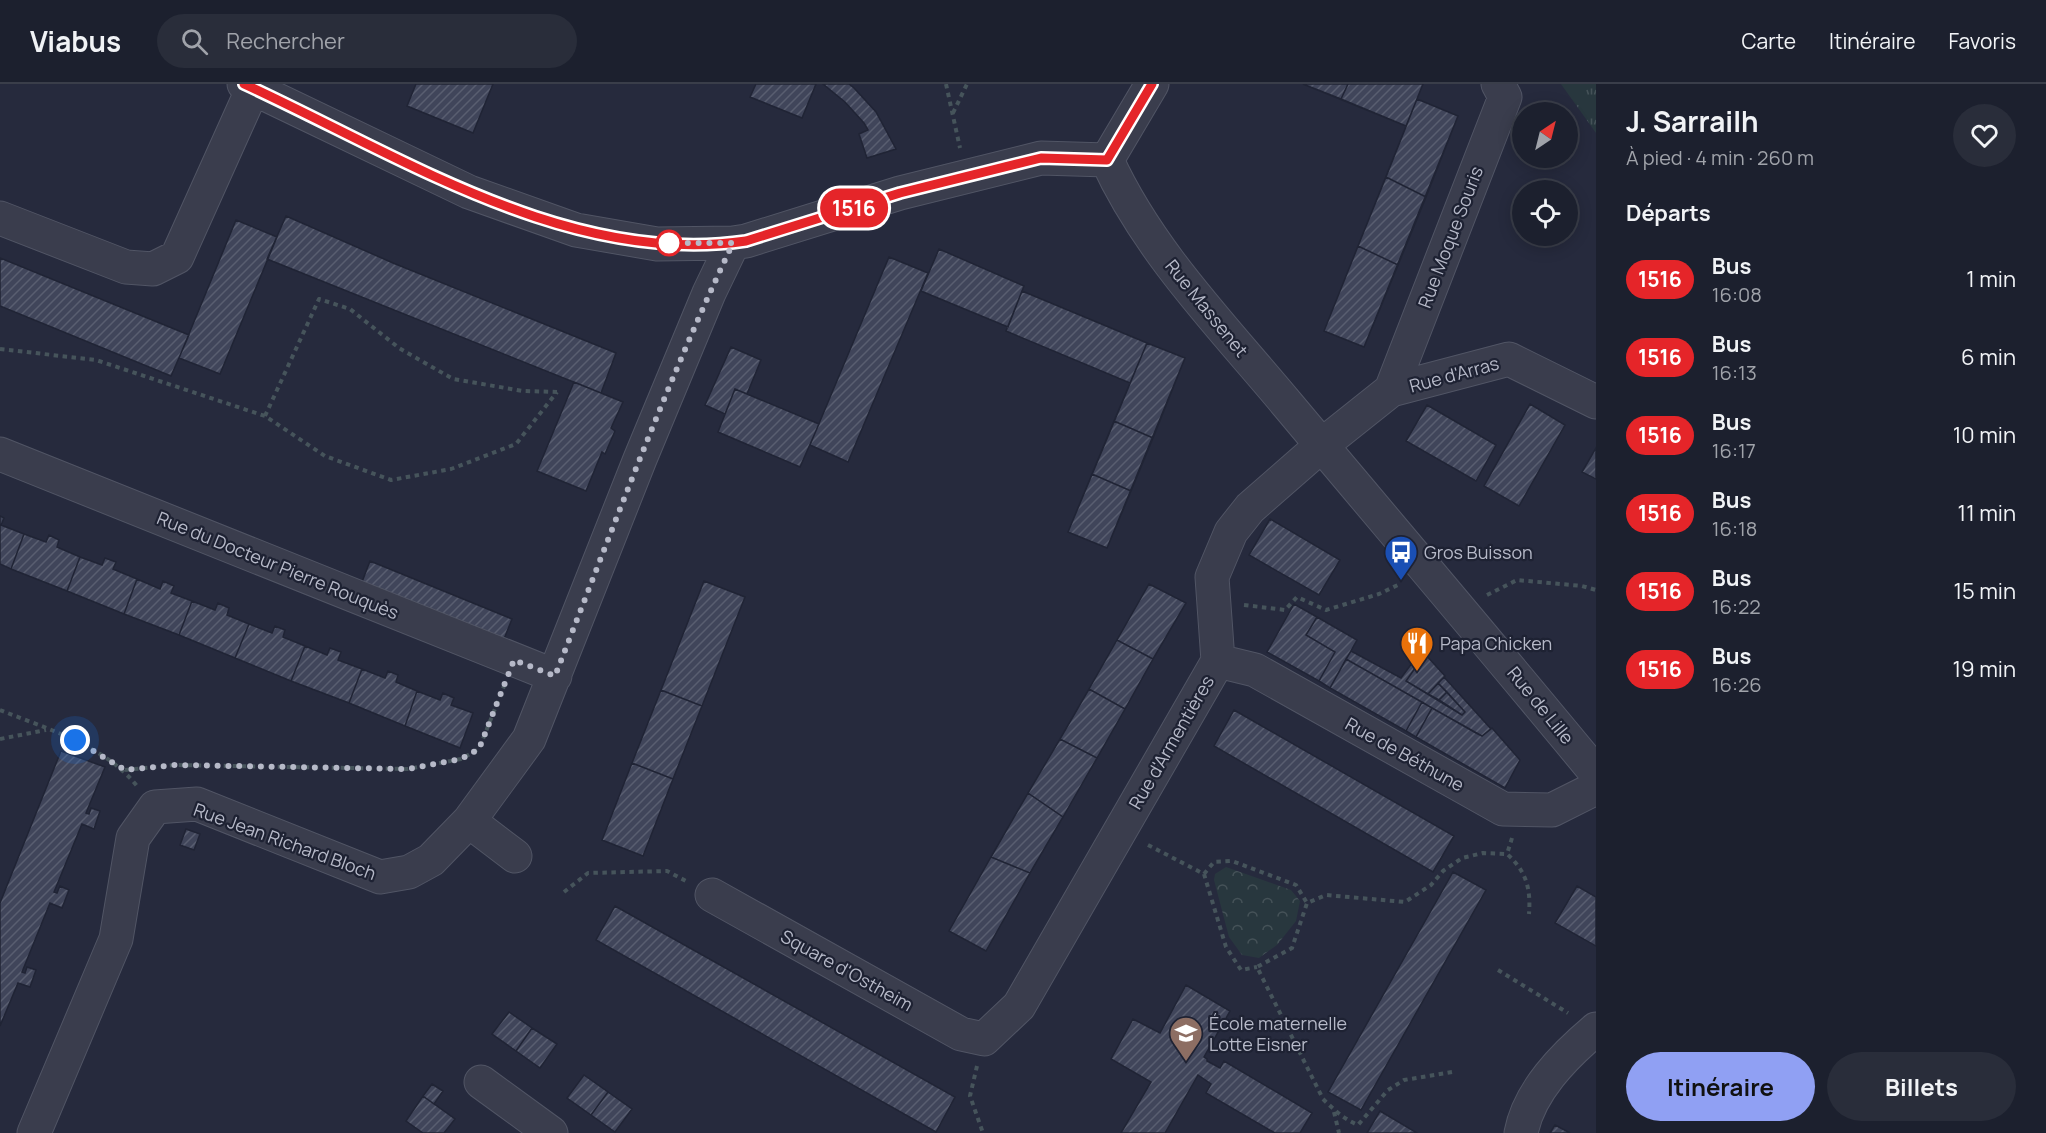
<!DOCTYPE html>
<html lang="fr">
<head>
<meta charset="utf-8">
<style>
	body { margin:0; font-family:Manrope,sans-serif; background:#292d3a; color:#f1f3f6; height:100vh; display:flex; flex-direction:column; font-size:22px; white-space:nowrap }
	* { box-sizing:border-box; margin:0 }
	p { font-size:20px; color:#a0a3aa }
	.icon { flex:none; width:33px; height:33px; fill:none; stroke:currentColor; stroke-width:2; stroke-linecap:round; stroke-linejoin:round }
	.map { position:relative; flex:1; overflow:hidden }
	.drawer { display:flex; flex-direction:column; background:#1c202e; width:450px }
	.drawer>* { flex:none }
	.badge { padding:0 12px; border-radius:20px; font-size:21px; line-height:39px }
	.needle { width:39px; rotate:35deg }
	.controls { position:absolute; left:1512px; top:18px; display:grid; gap:12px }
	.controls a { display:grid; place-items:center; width:66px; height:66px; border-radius:50%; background:#1c202e; box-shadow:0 3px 15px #0003,0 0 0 2px #3a3e4a; font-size:30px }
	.you { position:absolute; width:30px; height:30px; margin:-15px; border:4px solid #fff; border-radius:50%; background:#1a73e8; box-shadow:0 0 0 9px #1a73e833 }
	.map>.badge { position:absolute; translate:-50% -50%; box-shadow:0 0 0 3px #fff }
	h2 { padding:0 30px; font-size:22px; line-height:54px }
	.round { display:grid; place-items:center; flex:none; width:63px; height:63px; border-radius:32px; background:#292d3a }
	.headline { display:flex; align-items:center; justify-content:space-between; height:102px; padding:0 30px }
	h1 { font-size:28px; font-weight:700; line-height:45px }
	.cta { display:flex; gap:12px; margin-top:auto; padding:12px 30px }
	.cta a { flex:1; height:69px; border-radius:36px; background:#90a0f3; color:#111; font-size:24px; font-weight:700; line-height:69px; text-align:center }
	.cta a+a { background:#292d3a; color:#f1f3f6 }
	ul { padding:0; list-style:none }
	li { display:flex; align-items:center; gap:18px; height:78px; padding:0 30px }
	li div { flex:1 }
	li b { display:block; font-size:22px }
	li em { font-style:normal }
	li .badge { min-width:66px; font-weight:700; text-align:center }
	header { display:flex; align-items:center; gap:36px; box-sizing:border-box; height:84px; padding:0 30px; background:#1c202e; border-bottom:2px solid #3a3e4a }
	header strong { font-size:28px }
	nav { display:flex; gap:33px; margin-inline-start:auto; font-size:21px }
	.search { width:420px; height:54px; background:#292d3a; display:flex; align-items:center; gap:15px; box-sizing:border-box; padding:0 21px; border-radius:33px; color:#a0a3aa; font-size:22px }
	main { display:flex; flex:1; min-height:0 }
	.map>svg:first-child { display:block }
</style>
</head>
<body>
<header>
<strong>Viabus</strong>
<div class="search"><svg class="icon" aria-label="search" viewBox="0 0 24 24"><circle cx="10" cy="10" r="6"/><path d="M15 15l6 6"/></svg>Rechercher</div>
<nav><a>Carte</a><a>Itinéraire</a><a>Favoris</a></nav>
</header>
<main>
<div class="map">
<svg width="1596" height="1049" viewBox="0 0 1596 1049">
	<defs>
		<pattern id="grass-tufts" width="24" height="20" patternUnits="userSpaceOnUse" patternTransform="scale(1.5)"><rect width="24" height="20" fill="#28373e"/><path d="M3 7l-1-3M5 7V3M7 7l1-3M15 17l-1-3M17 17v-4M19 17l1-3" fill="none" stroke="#455258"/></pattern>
		<pattern id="forest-crowns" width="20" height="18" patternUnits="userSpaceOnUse" patternTransform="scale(1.5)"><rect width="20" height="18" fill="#28373e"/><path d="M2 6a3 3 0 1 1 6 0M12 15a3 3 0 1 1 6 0" fill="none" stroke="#455258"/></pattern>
		<pattern id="building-hatch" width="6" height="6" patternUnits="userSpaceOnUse" patternTransform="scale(1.5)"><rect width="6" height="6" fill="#40455a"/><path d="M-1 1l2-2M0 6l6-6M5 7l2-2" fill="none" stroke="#595e70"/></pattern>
	</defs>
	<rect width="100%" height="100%" fill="#262a3d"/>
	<path fill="url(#grass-tufts)" d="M1561 0H1596V49Z"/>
	<path fill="url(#forest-crowns)" d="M1226 783 1291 806 1300 817 1296 837 1277 861 1259 874 1242 871 1229 853 1214 796 1215 790Z"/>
	<path fill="url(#building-hatch)" stroke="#202435" stroke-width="1.5" d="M416 0H493L473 49 407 22Z
		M756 0H816L802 34 750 13Z
		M823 0H849L854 4 876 28 896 65 867 74 859 50 868 46 864 39 845 18Z
		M1303 0H1423L1406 42Z
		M1303 0H1348L1341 15Z
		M1348 0H1423L1406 42 1341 15Z
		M1417 15 1458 32 1364 263 1324 247Z
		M1417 15 1458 32 1426 113 1386 93Z
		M1386 93 1426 113 1398 181 1358 162Z
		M286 132 393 179 616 269 601 309 267 175Z
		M236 136 277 153 220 290 179 274Z
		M1358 162 1398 181 1364 263 1324 247Z
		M939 165 1024 202 1008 243 921 207Z
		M889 173 928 189 848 378 810 361Z
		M0 174 189 251 171 292 0 222Z
		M1022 207 1147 259 1130 299 1006 247Z
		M1147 259 1185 274 1107 464 1068 448Z
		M1147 259 1185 274 1153 354 1114 337Z
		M731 263 761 276 747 310 735 305 725 330 705 321Z
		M574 298 623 318 611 344 615 347 605 370 602 368 586 407 537 387Z
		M735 305 819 340 800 383 718 348Z
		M1530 320 1565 341 1519 422 1484 402Z
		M1427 321 1496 361 1476 397 1406 357Z
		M1427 321 1496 361 1476 397 1406 357Z
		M1114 337 1153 354 1131 407 1092 390Z
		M1596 364V395L1582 388Z
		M1092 390 1131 407 1107 464 1068 448Z
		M0 432 4 434 1 441 24 450 11 485 0 480Z
		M1270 435 1340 476 1319 511 1249 471Z
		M1270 435 1340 476 1319 511 1249 471Z
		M24 450 46 458 49 451 59 456 57 463 80 473 67 507 11 485Z
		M80 473 102 481 105 474 116 478 113 485 137 495 124 530 67 507Z
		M370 477 512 535 504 555 362 498Z
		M137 495 160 505 163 497 174 502 171 509 192 517 179 551 124 530Z
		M704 497 745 513 702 622 661 606Z
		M1149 500 1186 519 1153 575 1117 556Z
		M192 517 215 526 218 519 229 524 227 531 249 540 235 574 179 551Z
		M1294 520 1317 533 1306 551 1335 568 1319 597 1267 568Z
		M1317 533 1357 556 1330 604 1319 597 1335 568 1306 551Z
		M249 540 272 549 275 542 285 546 283 553 305 562 291 597 235 574Z
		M1117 556 1153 575 1125 625 1089 605Z
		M305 562 327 571 330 564 341 568 338 576 362 585 349 619 291 597Z
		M1351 567 1401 594 1421 567 1425 570 1406 597 1462 631 1465 628 1438 599 1444 593 1491 645 1482 652 1476 649 1346 575Z
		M1425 570 1445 592 1428 610 1406 597Z
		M1346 575 1422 618 1406 647 1330 604Z
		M362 585 385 594 388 587 398 591 396 598 417 607 405 642 349 619Z
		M1438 599 1447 608 1439 616 1428 610Z
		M1089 605 1125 625 1097 674 1060 655Z
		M661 606 702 622 673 695 632 679Z
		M417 607 440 616 443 609 454 614 451 621 473 629 460 664 405 642Z
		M1447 608 1465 628 1462 631 1439 616Z
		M1422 618 1432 624 1416 653 1406 647Z
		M1432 624 1482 652 1492 644 1520 676 1505 704 1416 653Z
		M1234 626 1454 752 1433 788 1214 662Z
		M1060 655 1097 674 1063 733 1028 709Z
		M61 667 105 683 86 729 89 730 91 724 100 727 94 745 82 740 54 808 57 809 60 802 69 806 62 824 50 819 22 888 25 889 27 883 36 886 30 903 18 899 0 942V819Z
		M632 679 673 695 643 772 602 756Z
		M1028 709 1063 733 1030 789 991 773Z
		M186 745 200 750 194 766 180 761Z
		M991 773 1030 789 986 867 949 847Z
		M1453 788 1486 806 1361 1026 1328 1008Z
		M1577 802 1596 813V862L1555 839Z
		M615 822 955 1013 936 1048 596 856Z
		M1186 901 1230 927 1204 973 1207 975V977L1220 984 1224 977 1312 1029 1300 1049H1275L1206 1009 1211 1000 1198 991 1165 1049H1121L1151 998 1111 975 1133 935 1160 949Z
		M509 928 532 944 516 967 492 950Z
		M532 944 557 960 540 984 516 967Z
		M584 991 608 1008 591 1031 567 1014Z
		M432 1000 443 1007 434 1020 423 1012Z
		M608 1008 632 1025 615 1048 591 1031Z
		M423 1012 455 1035 444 1049H423L406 1037Z
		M1380 1027 1417 1049H1367Z
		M1555 1041 1570 1049H1550Z"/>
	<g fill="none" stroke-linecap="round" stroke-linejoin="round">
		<defs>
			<path id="minor" d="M244 0 469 108 576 146 657 160 733 159 746 157 900 109 1041 74 1107 76
				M1107 76C1149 168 1223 243 1287 320 1390 443 1494 565 1596 689
				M1107 76 1152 0
				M0 134 126 183 153 185 177 173 253 4
				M1391 306 1505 13 1498 0
				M0 370 555 592
				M1218 577 1255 586 1503 725 1552 726 1596 704
				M469 737 515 772
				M712 811 961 950 984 955 1019 922 1218 577 1212 493 1231 448 1250 424 1322 361 1391 306 1509 275 1596 318
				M481 998 551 1049
				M34 1049 116 855 133 754 155 723 197 720 380 793 409 788 431 776 469 737 529 655 640 375 709 209 733 159
				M1521 1049C1529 1007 1564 972 1596 945"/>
		</defs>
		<use href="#minor" stroke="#515565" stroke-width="35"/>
		<path stroke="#46545b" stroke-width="4" stroke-dasharray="4.5 4.5" stroke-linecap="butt" d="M946 0 960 64
			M953 29 967 0
			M0 265 96 276 265 332 325 372 391 396 451 385 516 360 557 308
			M265 332 319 215 350 225 399 264 453 295 523 307 557 308
			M1487 511 1517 496 1582 502 1596 506
			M1244 521 1285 526 1297 513 1326 526 1379 510 1400 500
			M0 626C47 645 104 661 137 702
			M0 655 46 646
			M125 686 175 681 408 685 461 675 479 665 504 602
			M1512 754 1507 770C1526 787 1531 804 1529 830
			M1148 761 1204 790 1226 863 1241 886 1257 883
			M1204 790 1214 778 1232 777 1296 801 1307 819
			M564 808 588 789 667 787 686 797
			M1498 886 1568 929
			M977 982 970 1012 983 1049
			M1452 988 1404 996 1388 1006 1358 1041C1344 1035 1334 1026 1323 1015L1257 883 1292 864 1307 819 1326 811 1405 818 1431 801 1443 787 1462 774 1483 769 1507 770
			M1334 1028 1339 1049"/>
		<use href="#minor" stroke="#3a3d4d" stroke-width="33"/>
	</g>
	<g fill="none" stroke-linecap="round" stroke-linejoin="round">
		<defs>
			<path id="line" d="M244 0C399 71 569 183 746 157L900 109 1041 74 1107 76 1152 0"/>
		</defs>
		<use href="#line" stroke="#fff" stroke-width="14"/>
		<use href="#line" stroke="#e52529" stroke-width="9"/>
		<path stroke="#b6b9c8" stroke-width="6" stroke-dasharray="0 10.8" d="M75 656 125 686 175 681 408 685 461 675 479 665 514 576 555 592C612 447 666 300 733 159H669"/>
	</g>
	<defs>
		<symbol id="bus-pin" viewBox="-11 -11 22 30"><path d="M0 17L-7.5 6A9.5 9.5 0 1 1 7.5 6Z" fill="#1a4fb4" stroke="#1e2233"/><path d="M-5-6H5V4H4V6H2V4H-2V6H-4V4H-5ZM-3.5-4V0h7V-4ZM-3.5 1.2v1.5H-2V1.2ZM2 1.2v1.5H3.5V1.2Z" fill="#fff"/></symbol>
		<symbol id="restaurant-pin" viewBox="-11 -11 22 30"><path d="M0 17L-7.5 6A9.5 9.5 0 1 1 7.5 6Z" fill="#e8710a" stroke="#1e2233"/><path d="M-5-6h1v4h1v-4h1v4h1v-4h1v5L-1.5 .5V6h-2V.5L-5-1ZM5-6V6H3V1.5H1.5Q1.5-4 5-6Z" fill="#fff"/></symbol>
		<symbol id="school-pin" viewBox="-11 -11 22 30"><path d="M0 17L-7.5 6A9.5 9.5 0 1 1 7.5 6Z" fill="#8d6e63" stroke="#1e2233"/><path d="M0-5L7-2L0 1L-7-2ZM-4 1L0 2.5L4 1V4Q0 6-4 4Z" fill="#fff"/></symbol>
	</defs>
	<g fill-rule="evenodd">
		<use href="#bus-pin" x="1382" y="449" width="38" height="52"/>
		<use href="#restaurant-pin" x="1398" y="540" width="38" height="52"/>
		<use href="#school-pin" x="1167" y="930" width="38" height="52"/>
	</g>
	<circle fill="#fff" stroke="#e52529" stroke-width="3" cx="669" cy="159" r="12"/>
	<g text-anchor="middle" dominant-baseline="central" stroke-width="4.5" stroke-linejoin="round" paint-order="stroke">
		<g font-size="18" fill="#b6b9c8" stroke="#1e2233">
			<text transform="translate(1450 153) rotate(-69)">Rue Moque Souris</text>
			<text transform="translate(1207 224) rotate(51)">Rue Massenet</text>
			<text transform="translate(1454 290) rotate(-15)">Rue d'Arras</text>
			<text transform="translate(278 481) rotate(22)">Rue du Docteur Pierre Rouquès</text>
			<text transform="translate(1541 621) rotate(51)">Rue de Lille</text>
			<text transform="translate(1171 658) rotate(-60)">Rue d'Armentières</text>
			<text transform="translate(1405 670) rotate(29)">Rue de Béthune</text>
			<text transform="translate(285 757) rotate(20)">Rue Jean Richard Bloch</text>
			<text transform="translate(847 886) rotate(29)">Square d'Ostheim</text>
		</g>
		<g font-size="18" fill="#b6b9c8" stroke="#1e2233" text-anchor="start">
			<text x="1424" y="468">Gros Buisson</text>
			<text x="1440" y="559">Papa Chicken</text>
			<text x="1209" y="939">École maternelle<tspan x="1209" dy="21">Lotte Eisner</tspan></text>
		</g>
	</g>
</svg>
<div class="controls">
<a><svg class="needle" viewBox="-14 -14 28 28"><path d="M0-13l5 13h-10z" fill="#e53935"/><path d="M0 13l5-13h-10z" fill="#a0a3aa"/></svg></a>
<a><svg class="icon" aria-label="locate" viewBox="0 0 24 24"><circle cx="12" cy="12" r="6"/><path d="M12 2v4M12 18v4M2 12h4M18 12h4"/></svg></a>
</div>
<div class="you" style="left:75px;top:656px"></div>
<b class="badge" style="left:854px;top:124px;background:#e52529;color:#fff">1516</b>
</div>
<section class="drawer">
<div class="headline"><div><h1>J. Sarrailh</h1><p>À pied · 4 min · 260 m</p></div><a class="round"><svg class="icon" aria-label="heart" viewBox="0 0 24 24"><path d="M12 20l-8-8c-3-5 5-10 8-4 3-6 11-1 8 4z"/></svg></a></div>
<h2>Départs</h2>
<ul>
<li><span class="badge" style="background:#e52529;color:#fff">1516</span><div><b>Bus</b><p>16:08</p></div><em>1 min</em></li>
<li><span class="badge" style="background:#e52529;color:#fff">1516</span><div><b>Bus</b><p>16:13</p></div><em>6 min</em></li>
<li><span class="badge" style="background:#e52529;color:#fff">1516</span><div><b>Bus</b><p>16:17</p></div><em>10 min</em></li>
<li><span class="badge" style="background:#e52529;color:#fff">1516</span><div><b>Bus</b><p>16:18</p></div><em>11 min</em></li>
<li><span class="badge" style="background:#e52529;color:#fff">1516</span><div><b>Bus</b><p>16:22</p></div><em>15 min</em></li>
<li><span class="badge" style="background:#e52529;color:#fff">1516</span><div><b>Bus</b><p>16:26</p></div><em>19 min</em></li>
</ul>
<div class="cta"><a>Itinéraire</a><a>Billets</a></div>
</section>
</main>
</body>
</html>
